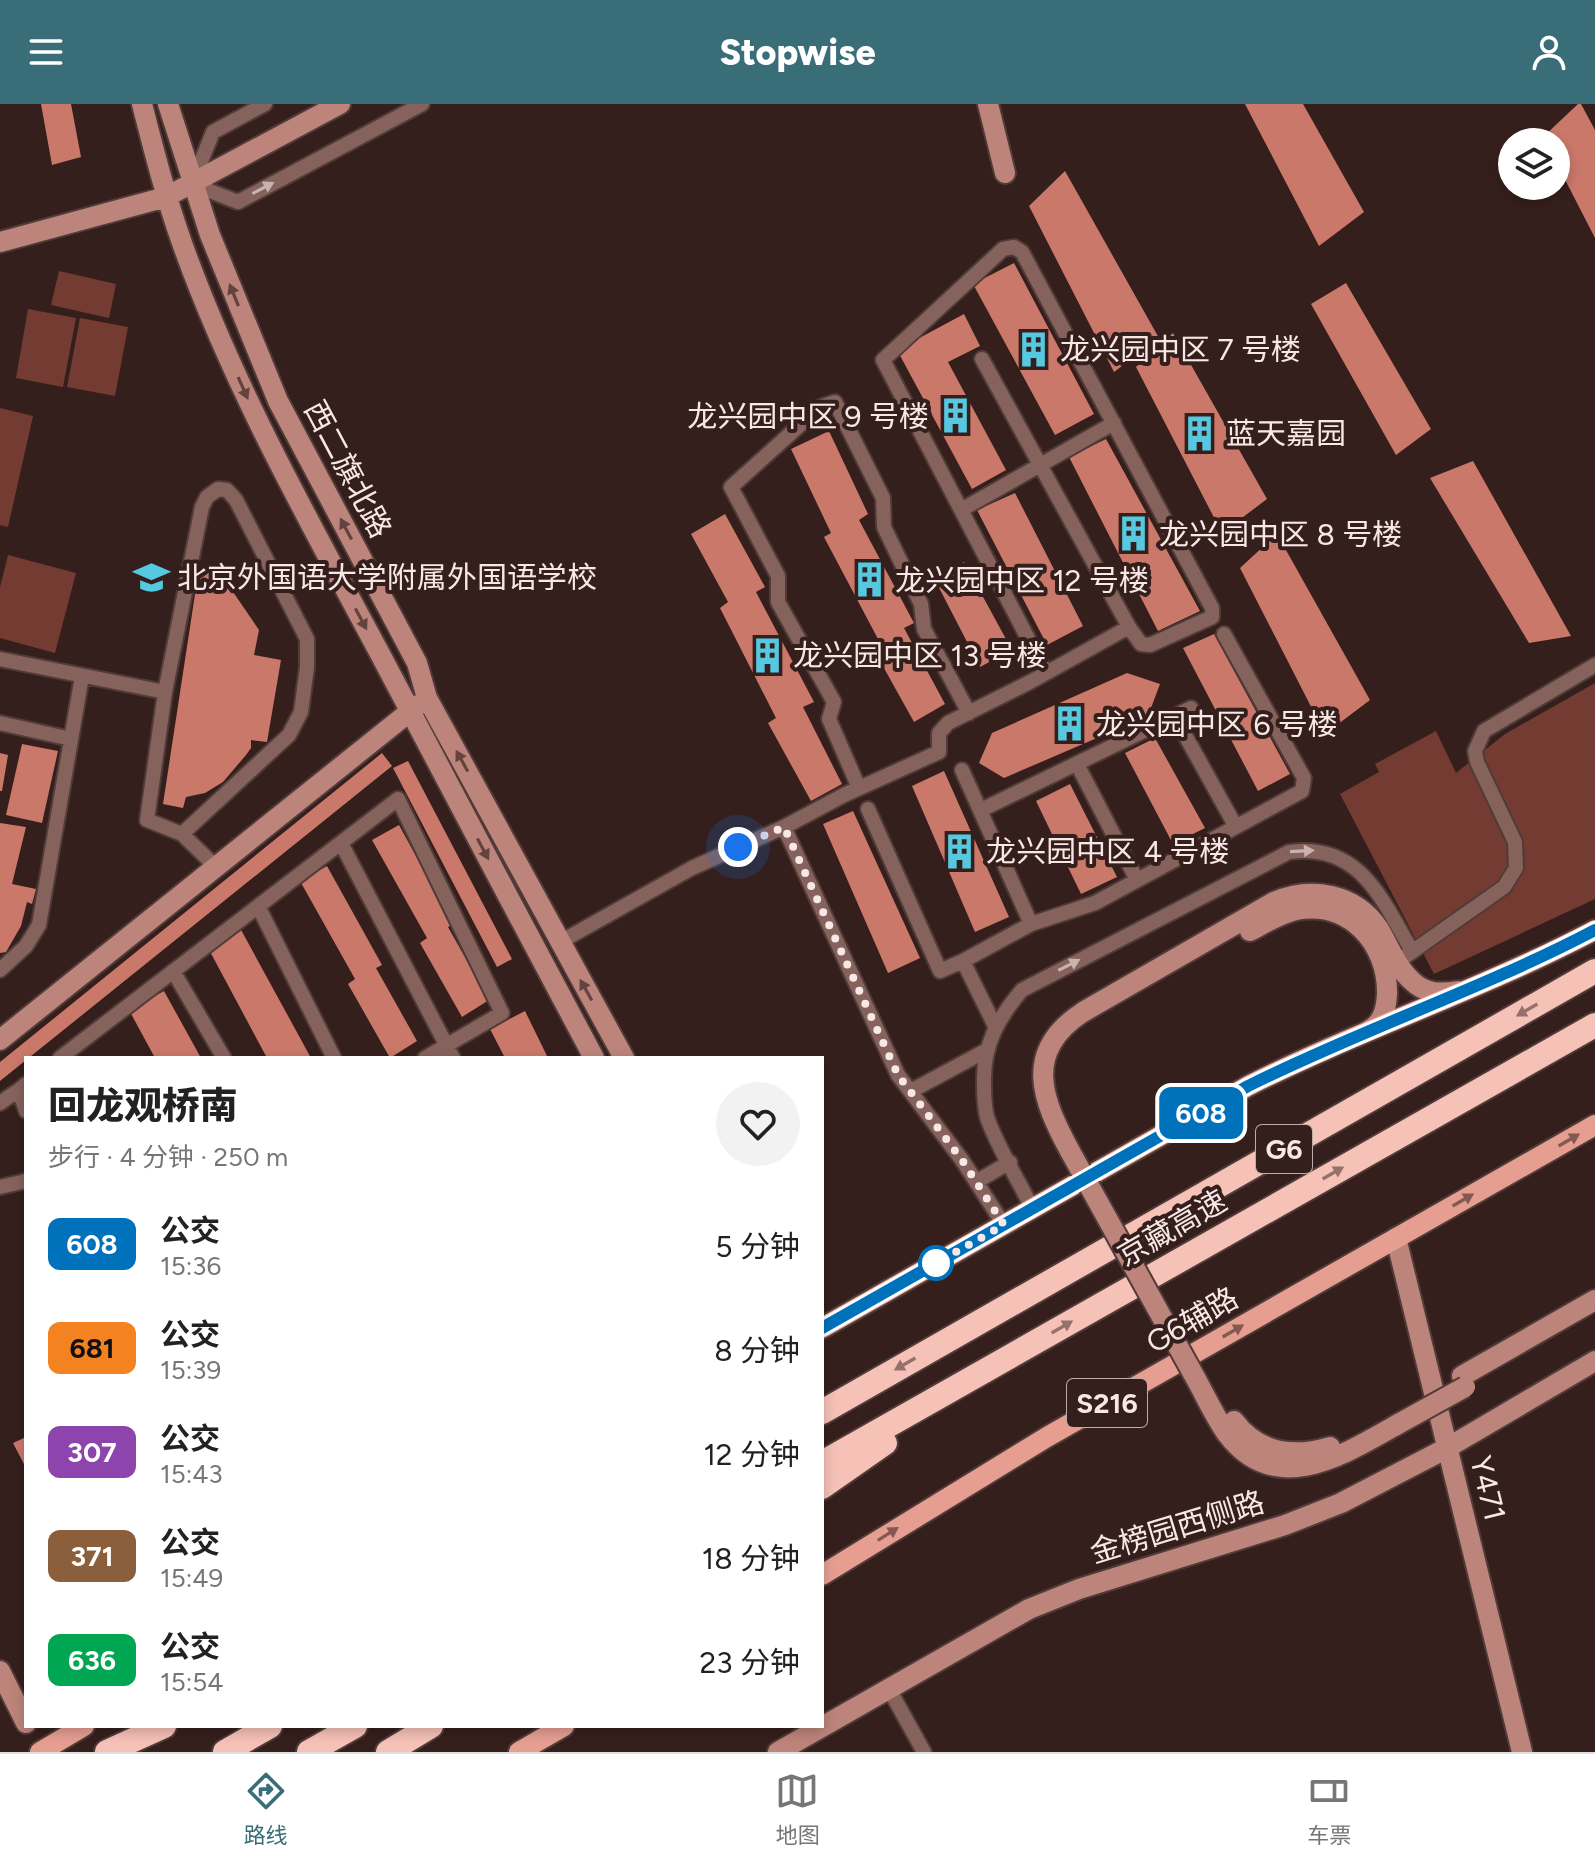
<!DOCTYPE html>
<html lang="zh">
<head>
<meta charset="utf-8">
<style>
	body { margin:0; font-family:Figtree,"Noto Sans SC",sans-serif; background:#f2f2f2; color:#222; height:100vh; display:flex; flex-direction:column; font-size:30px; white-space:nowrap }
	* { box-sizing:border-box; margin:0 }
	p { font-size:26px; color:#767676 }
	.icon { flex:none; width:44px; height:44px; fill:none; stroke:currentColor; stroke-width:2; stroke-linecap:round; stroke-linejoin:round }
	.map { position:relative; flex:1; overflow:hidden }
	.panel { position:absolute; left:24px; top:952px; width:800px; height:672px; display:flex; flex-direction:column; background:#fff; border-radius:0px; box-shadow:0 4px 12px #0003 }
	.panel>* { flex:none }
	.badge { padding:0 16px; border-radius:12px; font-size:28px; line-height:52px }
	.tools { position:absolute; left:1498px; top:24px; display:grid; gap:16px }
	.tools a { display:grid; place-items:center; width:72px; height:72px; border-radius:50%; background:#fff; box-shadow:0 4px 12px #0003; font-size:40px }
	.you { position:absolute; width:40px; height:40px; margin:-20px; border:6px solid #fff; border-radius:50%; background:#1a73e8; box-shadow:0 0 0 12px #1a73e833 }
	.map>.badge { position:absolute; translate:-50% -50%; box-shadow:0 0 0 4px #fff }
	.round { display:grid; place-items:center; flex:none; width:84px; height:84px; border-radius:42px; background:#f2f2f2 }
	.headline { display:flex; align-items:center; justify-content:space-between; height:136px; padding:0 24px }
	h1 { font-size:38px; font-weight:800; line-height:60px }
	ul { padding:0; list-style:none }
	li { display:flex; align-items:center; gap:24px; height:104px; padding:0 24px }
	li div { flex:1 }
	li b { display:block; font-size:30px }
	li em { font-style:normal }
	li .badge { min-width:88px; font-weight:700; text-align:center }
	header { display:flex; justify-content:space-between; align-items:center; height:104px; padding:0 24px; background:#396d78; color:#fff; font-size:36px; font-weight:800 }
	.tabs { display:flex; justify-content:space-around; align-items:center; height:112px; border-top:2px solid #e0e0e0; background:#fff; font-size:22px; color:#767676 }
	.tabs a { display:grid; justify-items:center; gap:4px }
	.tabs .selected { color:#396d78 }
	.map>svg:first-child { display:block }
</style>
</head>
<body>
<header><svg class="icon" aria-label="menu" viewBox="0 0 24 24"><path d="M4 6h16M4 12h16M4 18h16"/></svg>Stopwise<svg class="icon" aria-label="person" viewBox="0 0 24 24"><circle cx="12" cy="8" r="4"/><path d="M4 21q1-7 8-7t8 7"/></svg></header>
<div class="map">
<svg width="1595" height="1648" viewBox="0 0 1595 1648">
	<rect width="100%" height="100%" fill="#351f1c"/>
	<path fill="#743b32" d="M59 167 116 180 109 214 51 201Z
		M28 205 76 214 63 283 16 274Z
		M80 214 128 223 115 292 67 283Z
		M0 304 33 312 8 423 0 421Z
		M8 451 76 469 55 549 0 534V483Z
		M1595 579V795L1434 870 1340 690 1379 668 1375 660 1436 627 1456 669 1505 630Z"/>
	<path fill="#ca786a" d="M41 0H71L81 53 52 61Z
		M1245 0H1303L1364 108 1319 142Z
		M1578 0H1581L1595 26V134L1556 58V38H1545L1543 33Z
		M1065 67 1159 234 1114 268 1029 102Z
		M1014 159 1094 310 1055 331 973 180Z
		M1346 179 1431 325 1396 351 1311 200Z
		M964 210 980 242 948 258 1006 366 972 385 897 246Z
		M1173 229 1267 395 1222 429 1136 263Z
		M829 327 868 410 859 416 914 519 904 524 945 600 914 618 870 539 878 535 824 433 831 429 791 345Z
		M1106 335 1200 507 1158 527 1069 353Z
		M1473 357 1571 532 1529 539 1430 374Z
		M1015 389 1083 522 1047 541 977 406Z
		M725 410 765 483 756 488 814 598 803 603 842 680 811 697 768 619 776 614 720 504 728 498 691 430Z
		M1277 430 1370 596 1325 630 1240 464Z
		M964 458 1012 546 980 563 934 474Z
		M199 464 218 466 259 526 254 551 281 556 267 638 251 636V644L246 651 223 678 205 689 186 693 183 704 163 700Z
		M1214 530 1290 670 1258 687 1183 544Z
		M1127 569 1160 580 1148 612 1004 674 979 659 992 629Z
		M1155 634 1205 724 1173 740 1125 649Z
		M22 640 58 647 42 719 6 711Z
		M0 649 8 651 2 687H0Z
		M382 649 392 662 0 977V958Z
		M408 657 512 855 497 863 393 664Z
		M944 667 1009 813 975 828 912 682Z
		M1070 680 1117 773 1081 790 1036 697Z
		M853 707 920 854 888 869 823 720Z
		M0 719 26 723 12 780 36 785 32 800 27 798 21 822 6 848 0 849Z
		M399 721 453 820 448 823 489 896 462 913 420 839 427 834 372 736Z
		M327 762 382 861 376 864 417 937 390 954 348 880 355 875 300 777Z
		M240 824 311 954H267L207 842Z
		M164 887 201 954H155L129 906Z
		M525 907 548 954H505L490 925Z
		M26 1333V1364L13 1339Z"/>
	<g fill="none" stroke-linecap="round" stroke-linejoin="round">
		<defs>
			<path id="street" d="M265 0 213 28 192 80 238 98 422 0
				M961 406 1114 319
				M0 555 165 588
				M1046 569 883 256 1003 145 1014 143 1022 148 1212 504V513L1150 541 1141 540 1129 523
				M1175 613 1236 723
				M0 619 71 635
				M1077 660 1137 776
				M962 666 1031 820
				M859 684 829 615 834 598 778 498V472L731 383 820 303 835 298 883 394 884 423 921 500 924 525 969 609
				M868 705 940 867 963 857
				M981 706 1191 604
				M784 723 898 971 962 1056 1004 1121
				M182 730 289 631 301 608 307 563V535L236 396 227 386 218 385 207 393 202 403 165 588 147 716 182 730 216 763
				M341 739 453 954
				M258 802 334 954
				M560 838 692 764 784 723 844 691 939 648V629L948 619 1030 578 1129 523 982 255
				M1406 852 1504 783 1516 764 1515 738 1477 658 1475 647 1484 627 1595 561
				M0 866 26 842 39 821 82 572
				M173 867 224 954
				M995 922 963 857 1031 820 1095 799 1302 687 1304 674 1224 530
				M60 954 398 695 502 909 425 954
				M26 980 19 986 26 1007
				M911 987 987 946
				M0 999 19 986
				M976 1078 1010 1058
				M0 1083 26 1077
				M1032 1104C1018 1075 999 1046 988 1016 984 1005 984 991 984 979 983 941 998 914 1022 886L1289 748C1360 738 1382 796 1412 847
				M889 1585 924 1648"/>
			<path id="secondary" d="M142 0C154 47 166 94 182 139 233 282 308 415 379 548 450 683 522 819 594 954
				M168 0 210 131 278 297 417 559 427 594 624 954
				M988 0 1005 69
				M0 138 166 93 340 0
				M1250 827C1265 819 1279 810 1296 806 1349 796 1388 839 1387 890 1386 906 1383 919 1368 927
				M0 936 418 601
				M1071 1049C1042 996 1022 948 1083 908L1274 798C1311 782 1355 789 1379 825 1389 842 1397 864 1412 877 1425 890 1441 890 1458 887
				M1396 1134 1522 1648
				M1462 1272 1595 1196
				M1196 1275C1206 1293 1215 1313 1227 1330 1277 1396 1346 1349 1400 1319
				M1234 1317C1258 1349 1293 1354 1330 1343
				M0 1567 26 1619
				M778 1648 1029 1505 1079 1485 1285 1421 1341 1399 1447 1344 1595 1257"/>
			<path id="primary" d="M822 1224 1248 982C1361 925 1483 885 1595 826
				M822 1471 1047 1333 1595 1021
				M40 1648 84 1622
				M519 1648 564 1622"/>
			<path id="highway" d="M822 1308 1595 867
				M822 1359 1595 921
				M822 1383 885 1339
				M107 1648 164 1622
				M225 1648 270 1622
				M309 1648 355 1622
				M388 1648 431 1622"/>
		</defs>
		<use href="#street" stroke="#503b38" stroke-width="18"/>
		<use href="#secondary" stroke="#503b38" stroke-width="24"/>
		<use href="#primary" stroke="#503b38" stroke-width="24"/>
		<use href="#highway" stroke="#503b38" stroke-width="28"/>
		<use href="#street" stroke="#86625c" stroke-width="14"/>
		<use href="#secondary" stroke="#bc847a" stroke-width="20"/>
		<use href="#primary" stroke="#e69e91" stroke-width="20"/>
		<use href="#highway" stroke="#f6c1b7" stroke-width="24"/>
		<defs>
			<path id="secondary-bridge" d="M1071 1049 1196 1275
				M1400 1319 1465 1283"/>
		</defs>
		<use href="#secondary-bridge" stroke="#503b38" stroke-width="24" stroke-linecap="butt"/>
		<use href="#secondary-bridge" stroke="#bc847a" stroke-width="20"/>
	</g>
	<defs><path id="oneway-solid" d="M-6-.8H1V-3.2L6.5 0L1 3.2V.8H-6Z" transform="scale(2)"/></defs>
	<g fill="#cab2ae">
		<use href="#oneway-solid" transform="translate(263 84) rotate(-28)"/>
		<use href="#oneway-solid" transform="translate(1302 747) rotate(-3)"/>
		<use href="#oneway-solid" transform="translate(1069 861) rotate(-27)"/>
	</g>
	<g fill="#64423d">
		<use href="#oneway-solid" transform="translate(234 191) rotate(-112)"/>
		<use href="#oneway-solid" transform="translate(243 284) rotate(66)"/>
		<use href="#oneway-solid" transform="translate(346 425) rotate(-118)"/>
		<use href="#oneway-solid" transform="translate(361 515) rotate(62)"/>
		<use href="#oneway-solid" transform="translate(462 657) rotate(-119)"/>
		<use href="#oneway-solid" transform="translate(483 745) rotate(62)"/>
		<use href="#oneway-solid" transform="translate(586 886) rotate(-119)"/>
	</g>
	<g fill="#96706a">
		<use href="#oneway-solid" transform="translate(1527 906) rotate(150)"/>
		<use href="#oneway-solid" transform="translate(1333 1069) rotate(-30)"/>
		<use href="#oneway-solid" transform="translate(1062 1223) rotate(-30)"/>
		<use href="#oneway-solid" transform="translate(905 1260) rotate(150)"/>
	</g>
	<g fill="#855851">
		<use href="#oneway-solid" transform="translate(1569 1036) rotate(-30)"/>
		<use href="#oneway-solid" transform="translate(1463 1096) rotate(-30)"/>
		<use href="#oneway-solid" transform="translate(1233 1227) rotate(-30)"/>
		<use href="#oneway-solid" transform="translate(888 1430) rotate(-32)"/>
	</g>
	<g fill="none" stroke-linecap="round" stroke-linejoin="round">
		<defs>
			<path id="line" d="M822 1224 1248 982C1362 925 1483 885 1595 826"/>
		</defs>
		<use href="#line" stroke="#fff" stroke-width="18"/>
		<use href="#line" stroke="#0072bc" stroke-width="12"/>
		<path stroke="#f7e8e5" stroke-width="8" stroke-dasharray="0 14.4" d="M738 743 784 723 898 971 962 1056 1004 1121 936 1159"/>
	</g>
	<defs>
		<symbol id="building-bare" viewBox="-9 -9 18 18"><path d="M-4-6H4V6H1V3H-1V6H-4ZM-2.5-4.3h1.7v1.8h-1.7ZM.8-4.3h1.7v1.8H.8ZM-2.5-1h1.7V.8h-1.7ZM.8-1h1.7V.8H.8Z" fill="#56c9e1" stroke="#351f1c" stroke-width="2.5" paint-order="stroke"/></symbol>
		<symbol id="school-bare" viewBox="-9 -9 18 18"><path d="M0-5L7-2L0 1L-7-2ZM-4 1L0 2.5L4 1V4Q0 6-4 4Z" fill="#56c9e1" stroke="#351f1c" stroke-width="2.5" paint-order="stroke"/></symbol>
	</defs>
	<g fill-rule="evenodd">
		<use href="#building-bare" x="1008" y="220" width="51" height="51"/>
		<use href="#building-bare" x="930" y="286" width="51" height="51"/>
		<use href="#building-bare" x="1174" y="304" width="51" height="51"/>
		<use href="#building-bare" x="1108" y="404" width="51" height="51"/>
		<use href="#school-bare" x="126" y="448" width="51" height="51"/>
		<use href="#building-bare" x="844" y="450" width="51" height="51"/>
		<use href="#building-bare" x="742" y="526" width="51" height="51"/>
		<use href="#building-bare" x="1044" y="594" width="51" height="51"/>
		<use href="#building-bare" x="934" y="722" width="51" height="51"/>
	</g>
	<circle fill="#fff" stroke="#0072bc" stroke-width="4" cx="936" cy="1159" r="16"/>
	<g text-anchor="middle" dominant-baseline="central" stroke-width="8" stroke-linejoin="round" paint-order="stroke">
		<g fill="#351f1c" stroke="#bdaca9" stroke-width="2">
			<rect x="1256" y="1021" width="56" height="48" rx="6"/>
			<rect x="1067" y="1275" width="80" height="48" rx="6"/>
		</g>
		<g font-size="28" font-weight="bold" fill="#f7e8e5">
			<text x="1284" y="1045">G6</text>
			<text x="1107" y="1299">S216</text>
		</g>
		<g font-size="30" fill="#f7e8e5" stroke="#351f1c" text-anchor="start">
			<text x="1060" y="245">龙兴园中区 7 号楼</text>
			<text x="929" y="312" text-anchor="end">龙兴园中区 9 号楼</text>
			<text x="1226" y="329">蓝天嘉园</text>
			<text x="1159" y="430">龙兴园中区 8 号楼</text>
			<text x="177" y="473">北京外国语大学附属外国语学校</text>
			<text x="895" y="476">龙兴园中区 12 号楼</text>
			<text x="793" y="551">龙兴园中区 13 号楼</text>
			<text x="1096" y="620">龙兴园中区 6 号楼</text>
			<text x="986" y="747">龙兴园中区 4 号楼</text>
		</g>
		<g font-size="30" fill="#f7e8e5" stroke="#351f1c">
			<text transform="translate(348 365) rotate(62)">西二旗北路</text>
			<text transform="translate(1172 1124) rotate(-30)">京藏高速</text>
			<text transform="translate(1192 1216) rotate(-30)">G6辅路</text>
			<text transform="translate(1488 1384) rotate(76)">Y471</text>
			<text transform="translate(1177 1423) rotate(-17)">金榜园西侧路</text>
		</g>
	</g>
</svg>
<div class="tools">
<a><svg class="icon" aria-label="layers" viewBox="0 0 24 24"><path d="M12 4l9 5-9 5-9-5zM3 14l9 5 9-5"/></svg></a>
</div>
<div class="you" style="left:738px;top:743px"></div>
<b class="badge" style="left:1201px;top:1009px;background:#0072bc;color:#fff">608</b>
<section class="panel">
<div class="headline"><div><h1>回龙观桥南</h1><p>步行 · 4 分钟 · 250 m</p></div><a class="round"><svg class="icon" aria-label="heart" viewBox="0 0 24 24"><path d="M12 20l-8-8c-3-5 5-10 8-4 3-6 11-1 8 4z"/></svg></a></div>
<ul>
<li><span class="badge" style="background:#0072bc;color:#fff">608</span><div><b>公交</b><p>15:36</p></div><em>5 分钟</em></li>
<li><span class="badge" style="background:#f58220;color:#111">681</span><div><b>公交</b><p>15:39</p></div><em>8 分钟</em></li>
<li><span class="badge" style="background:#8e44ad;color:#fff">307</span><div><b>公交</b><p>15:43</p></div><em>12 分钟</em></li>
<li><span class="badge" style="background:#8b5e3c;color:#fff">371</span><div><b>公交</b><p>15:49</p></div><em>18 分钟</em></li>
<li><span class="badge" style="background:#00a651;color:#fff">636</span><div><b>公交</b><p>15:54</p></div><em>23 分钟</em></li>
</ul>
</section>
</div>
<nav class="tabs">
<a class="selected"><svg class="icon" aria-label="directions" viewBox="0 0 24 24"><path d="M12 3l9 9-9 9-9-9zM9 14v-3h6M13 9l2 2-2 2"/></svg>路线</a>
<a><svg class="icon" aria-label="map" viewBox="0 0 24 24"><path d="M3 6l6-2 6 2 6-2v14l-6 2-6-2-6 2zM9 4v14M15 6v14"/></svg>地图</a>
<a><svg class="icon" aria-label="tickets" viewBox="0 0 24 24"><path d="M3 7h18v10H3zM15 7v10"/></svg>车票</a>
</nav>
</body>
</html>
